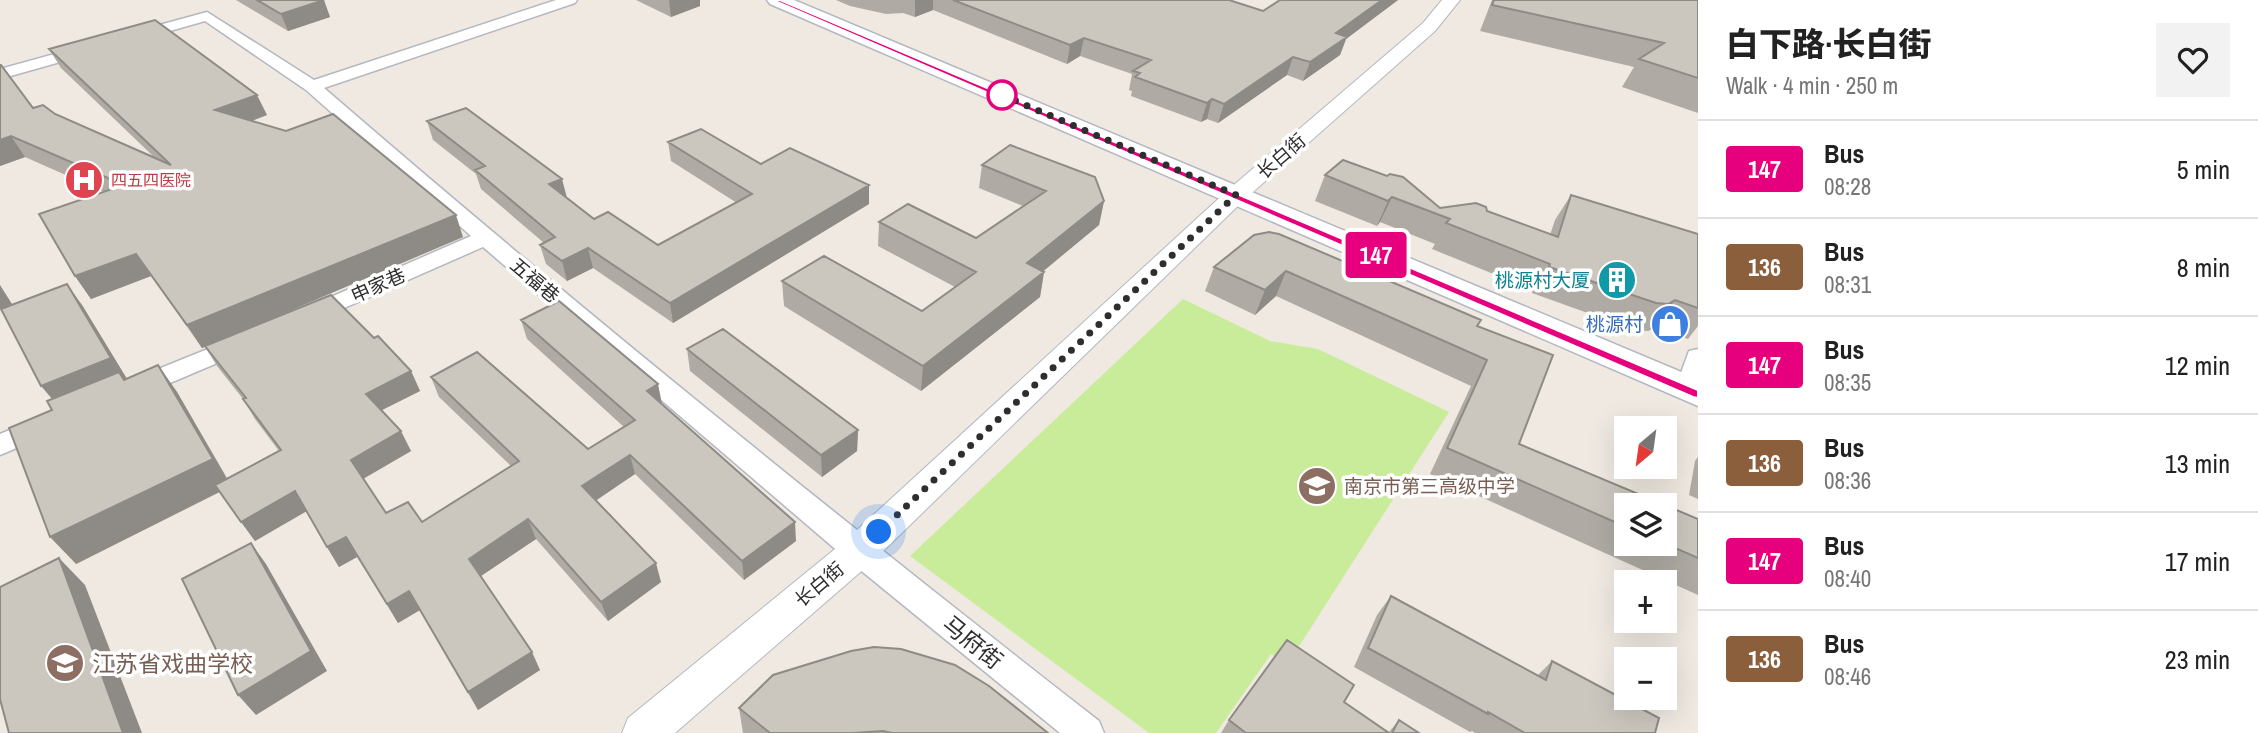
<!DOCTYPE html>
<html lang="en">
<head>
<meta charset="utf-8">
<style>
	body { margin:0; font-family:"Archivo Narrow","Noto Sans SC",sans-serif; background:#f2f2f2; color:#222; height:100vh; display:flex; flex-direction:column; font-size:26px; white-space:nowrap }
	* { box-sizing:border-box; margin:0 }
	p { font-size:23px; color:#767676 }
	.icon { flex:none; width:38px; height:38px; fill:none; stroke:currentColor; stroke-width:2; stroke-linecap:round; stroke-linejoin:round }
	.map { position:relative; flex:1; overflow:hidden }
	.drawer { display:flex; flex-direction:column; background:#fff; width:560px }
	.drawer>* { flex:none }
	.badge { padding:0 14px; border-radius:5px; font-size:24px; line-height:46px }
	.needle { width:46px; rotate:209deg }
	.buttons { position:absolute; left:1614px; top:416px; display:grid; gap:14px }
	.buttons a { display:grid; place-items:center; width:63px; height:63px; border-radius:0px; background:#fff; box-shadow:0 7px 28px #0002; font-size:35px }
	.you { position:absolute; width:35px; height:35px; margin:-18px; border:5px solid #fff; border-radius:50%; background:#1a73e8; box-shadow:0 0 0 10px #1a73e833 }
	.map>.badge { position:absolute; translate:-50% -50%; box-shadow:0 0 0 4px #fff }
	.round { display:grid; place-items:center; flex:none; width:74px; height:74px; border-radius:0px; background:#f2f2f2 }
	.overview { display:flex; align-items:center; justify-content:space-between; height:119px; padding:0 28px }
	h1 { font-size:33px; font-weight:800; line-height:52px }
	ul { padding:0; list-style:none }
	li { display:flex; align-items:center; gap:21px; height:98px; padding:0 28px; border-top:2px solid #e0e0e0 }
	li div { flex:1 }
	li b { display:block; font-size:26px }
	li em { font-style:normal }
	li .badge { min-width:77px; font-weight:700; text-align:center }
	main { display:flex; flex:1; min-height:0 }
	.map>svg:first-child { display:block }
</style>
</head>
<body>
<main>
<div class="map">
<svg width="1698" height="733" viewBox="0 0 1698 733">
	<rect width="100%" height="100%" fill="#efe9e1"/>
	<path fill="#c9ec9a" d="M1183 299 1270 341 1318 349 1449 412 1287 665 1271 654 1216 733H1149L910 556Z"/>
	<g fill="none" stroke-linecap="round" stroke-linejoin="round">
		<defs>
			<path id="minor" d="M556 0H577L575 3 324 88C576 306 836 516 1099 721L1104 733H1060L848 560 483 247 317 320 309 322 301 320 297 315 301 310 471 236 306 90 205 21 135 41 127 36 130 33 207 12 314 80Z
				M87 45 92 47 95 50 92 53 0 79V69Z
				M240 336 248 338 252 344 248 350 144 394 135 397 126 394 122 388 126 382Z
				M1698 349V393L1688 398 1679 395 1675 389 1689 351Z
				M43 416 52 419 56 426 52 433 0 455V434Z"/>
			<path id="tertiary" d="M1442 0H1460L1435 31 1244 200 872 562 675 733H622L628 718 846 540 1228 190 1423 23Z"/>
			<path id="secondary" d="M767 0H794L1698 379V406L770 4Z"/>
		</defs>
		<use href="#minor" stroke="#b4b7c1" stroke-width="3"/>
		<use href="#tertiary" stroke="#b4b7c1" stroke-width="2"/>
		<use href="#secondary" stroke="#b4b7c1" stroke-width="3"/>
		<use href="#minor" fill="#fff" fill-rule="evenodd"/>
		<use href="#tertiary" fill="#fff" fill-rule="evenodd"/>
		<use href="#secondary" fill="#fff" fill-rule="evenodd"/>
	</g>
	<path fill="#afaba4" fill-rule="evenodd" d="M236 0H323L330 17 288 31Z
		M636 0H700V6L671 17Z
		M836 0H1229L1263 11 1280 0H1398L1346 39 1340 55 1303 81 1287 75 1218 123 1207 119 1201 122 1131 96 1132 91 1129 90 1132 74 1080 56 1067 64 933 10 915 17 903 13 886 14 850 6Z
		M1492 0H1698V113L1622 87 1634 67 1480 31Z
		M49 49 267 115 252 121 463 237 249 328 374 338 411 371 420 391 382 410 411 451 363 479 386 513 422 522 511 466 439 397 431 377 588 449 624 427 527 339 521 320 662 404 796 541 744 580 635 474 595 500 661 582 608 621 536 539 481 576 540 670 478 710 420 610 398 623 357 557 339 567 306 511 255 541 220 492 76 564 52 410V399L82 305 127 379 158 365 177 392 227 478 279 451 255 419 243 399 217 366 205 347 202 348 151 276 91 299 75 276 104 192 25 157 0 166V65L33 108 55 114 153 156 61 68Z
		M427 121 567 198 594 219 658 245 737 203 671 161 668 142 761 164 869 185V204L673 323 593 268 567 281 546 264 540 245 544 243 481 189 476 174 433 140Z
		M982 165 1104 201 1099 225 1043 271 1044 272 1040 297 921 391 784 306 782 281 922 311 955 287 878 246 879 222 976 238 1023 206 979 188Z
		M1325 175 1440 208 1487 211 1550 235 1555 220 1571 195 1698 234V326L1688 339 1654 327 1648 331 1635 330 1532 293 1533 290 1432 249 1435 244 1380 222 1377 226 1315 201Z
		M1254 235 1477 326 1519 444 1698 519V595L1430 474 1471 386 1276 296 1255 315 1205 291 1214 267ZM1626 506H1664V544H1626Z
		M687 349 858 430 857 451 822 477 690 371Z
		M1698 457V499L1689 495 1695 461Z
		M1391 596 1538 675 1552 661 1655 733H1475L1472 731 1470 732 1354 667 1377 615Z
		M1344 702 1389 732 1399 720 1419 733H1221L1229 720Z
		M739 708 1048 733H743Z"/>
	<path fill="#8e8b86" d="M324 0 330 17 288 31 281 14Z
		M669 0H700V6L671 17Z
		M915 0H933V10L915 17Z
		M1382 0H1398L1346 39 1340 55 1303 81 1310 62 1336 33Z
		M1084 38 1080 56 1067 64 1070 45Z
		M1293 57 1287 75 1218 123 1224 104Z
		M257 95 267 115 225 130 215 110Z
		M1212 99 1207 119 1201 122 1207 103Z
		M11 136 25 157 0 166V140Z
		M562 179 567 198 549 184Z
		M869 185V204L673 323 670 303Z
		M1392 197 1380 222 1377 226 1388 201Z
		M1104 201 1099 225 1023 288 1027 263Z
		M456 215 463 237 202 348 187 325Z
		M588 248 593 268 567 281 562 261Z
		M136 254 151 276 91 299 75 276Z
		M1286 271 1276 296 1255 315 1265 290Z
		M1044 272 1040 297 921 391 923 366Z
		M67 284 82 305 127 379 59 407 41 386Z
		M0 285 12 304 0 309Z
		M1675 300 1654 327 1648 331 1668 304Z
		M158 365 177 392 231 486 76 564 50 537Z
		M411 371 420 391 376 413 366 394Z
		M658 384 662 404 647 391Z
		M858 430 857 451 822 477 821 455Z
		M401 431 411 451 361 480 351 460Z
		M630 455 635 474 588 506 582 486Z
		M295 491 307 511 255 541 241 522Z
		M528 519 536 539 478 578 469 559Z
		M795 522 796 541 744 580 742 561Z
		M346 537 357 557 339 567 327 547Z
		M251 543 266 564 327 671 256 715 238 695Z
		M59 558 85 585 142 733H123Z
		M656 563 661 582 608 621 601 602Z
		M409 591 420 610 398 623 387 604Z
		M532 652 540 670 478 710 468 692Z"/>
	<path fill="#cbc7bf" stroke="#8e8b86" stroke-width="2" d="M257 0H324L281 14Z
		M953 0H1229L1263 11 1280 0H1382L1336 33 1347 37 1310 62 1293 57 1224 104 1212 99 1207 103 1135 77 1140 73 1133 71 1151 60 1084 38 1070 45Z
		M1494 0H1698V78L1639 59 1664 43 1492 5Z
		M155 20 257 95 215 110 286 131 333 114 456 215 187 325 136 254 75 276 39 214 124 185 11 136 0 140V65H1L33 108 43 105 55 114 171 165 49 49Z
		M466 108 562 179 549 184 594 219 608 212 658 245 752 194 668 142 701 129 761 164 790 148 869 185 670 303 588 248 562 261 540 245 555 237 475 170 485 166 427 121Z
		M1010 145 1095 177 1104 201 1027 263 1044 272 923 366 782 281 824 256 922 311 976 272 879 222 908 204 976 238 1046 191 982 165Z
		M1343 160 1387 176 1390 174 1403 177 1440 208 1476 203 1486 207 1487 211 1558 237 1571 195 1698 234V308L1675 300 1668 304 1656 303 1549 267 1550 264 1446 223 1450 219 1392 197 1388 201 1325 175Z
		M1269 232 1279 234 1481 320 1477 326 1553 355 1519 444 1698 519V558L1664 543V506H1626V527L1447 448 1487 360 1286 271 1265 290 1214 267 1254 235Z
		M67 284 111 358 41 386 1 309Z
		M331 295 374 338 378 336 411 371 366 394 401 431 351 460 386 513 408 502 422 522 519 461 431 377 477 352 588 449 635 420 521 320 559 301 658 384 647 391 795 522 742 561 630 455 582 486 656 563 601 602 528 519 469 559 532 652 468 692 409 591 387 604 346 537 327 547 295 491 241 522 215 485 281 450 243 399 246 398 205 346Z
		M723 329 858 430 821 455 687 349Z
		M158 365 213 459 50 537 9 428 52 410 47 401 119 372 124 380Z
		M251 543 311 651 238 695 182 579Z
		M59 558 123 733H9L0 699V587Z
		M1391 596 1546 680 1552 661 1659 718 1655 733H1525L1488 712V714L1368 648Z
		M1287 640 1354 685 1344 702 1389 733H1246L1229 720Z
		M874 647 901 649 955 665 989 686 1048 733H892L883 731 853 733H770L739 708 773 675 851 651Z
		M1399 720 1419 733H1392Z"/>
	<path fill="#e6007e" stroke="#fff" stroke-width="2" d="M773 0H780L1698 390V398L1693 397Z"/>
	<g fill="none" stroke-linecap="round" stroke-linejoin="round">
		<path stroke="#2e2e2e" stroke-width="7" stroke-dasharray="0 12.6" d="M879 532 1236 195 1002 95"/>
	</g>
	<defs>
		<symbol id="hospital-disc" viewBox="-11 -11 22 22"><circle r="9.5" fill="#e0444e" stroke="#fff"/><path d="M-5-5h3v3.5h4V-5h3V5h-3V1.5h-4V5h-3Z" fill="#fff"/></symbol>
		<symbol id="building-disc" viewBox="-11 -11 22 22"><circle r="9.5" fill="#0f9aa8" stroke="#fff"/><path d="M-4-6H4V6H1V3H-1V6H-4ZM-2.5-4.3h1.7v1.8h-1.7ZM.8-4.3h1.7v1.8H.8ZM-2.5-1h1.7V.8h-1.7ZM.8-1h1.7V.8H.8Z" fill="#fff"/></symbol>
		<symbol id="shop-disc" viewBox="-11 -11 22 22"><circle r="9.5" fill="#3f7fe0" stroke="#fff"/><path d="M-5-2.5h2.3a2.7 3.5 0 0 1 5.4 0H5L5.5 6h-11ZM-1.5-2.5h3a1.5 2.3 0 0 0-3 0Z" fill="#fff"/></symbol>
		<symbol id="school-disc" viewBox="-11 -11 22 22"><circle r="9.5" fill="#8d6e63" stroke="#fff"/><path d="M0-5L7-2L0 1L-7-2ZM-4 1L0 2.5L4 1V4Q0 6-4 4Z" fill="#fff"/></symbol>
		<symbol id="university-disc" viewBox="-11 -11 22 22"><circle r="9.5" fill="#8d6e63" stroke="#fff"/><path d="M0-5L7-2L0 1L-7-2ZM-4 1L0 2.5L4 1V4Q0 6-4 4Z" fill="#fff"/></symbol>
	</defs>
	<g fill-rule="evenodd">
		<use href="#hospital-disc" x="62" y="158" width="44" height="44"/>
		<use href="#building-disc" x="1595" y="258" width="44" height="44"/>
		<use href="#shop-disc" x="1648" y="302" width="44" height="44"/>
		<use href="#school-disc" x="1295" y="464" width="44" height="44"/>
		<use href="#university-disc" x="43" y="641" width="44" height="44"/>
	</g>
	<circle fill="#fff" stroke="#e6007e" stroke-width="3.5" cx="1002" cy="95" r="14"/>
	<g text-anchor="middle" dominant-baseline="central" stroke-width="7" stroke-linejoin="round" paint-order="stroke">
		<g font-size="16" fill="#be3a42" stroke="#fff" text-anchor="start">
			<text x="111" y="180">四五四医院</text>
		</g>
		<g font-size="19" fill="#2e2e2e" stroke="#fff">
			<text transform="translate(1281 156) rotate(-41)">长白街</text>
			<text transform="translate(535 280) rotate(40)">五福巷</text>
			<text transform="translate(378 285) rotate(-24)">申家巷</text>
			<text transform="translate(819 584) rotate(-40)">长白街</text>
		</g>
		<g font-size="19" fill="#0d838f" stroke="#fff" text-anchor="end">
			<text x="1590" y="280">桃源村大厦</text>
		</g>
		<g font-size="19" fill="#366cbe" stroke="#fff" text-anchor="end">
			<text x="1643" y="324">桃源村</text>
		</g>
		<g font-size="19" fill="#785e54" stroke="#fff" text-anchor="start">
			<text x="1344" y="486">南京市第三高级中学</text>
		</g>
		<g font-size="23" fill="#2e2e2e" stroke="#fff">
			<text transform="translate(973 642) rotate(39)">马府街</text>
		</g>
		<g font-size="23" fill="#785e54" stroke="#fff" text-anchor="start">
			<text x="92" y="663">江苏省戏曲学校</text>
		</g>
	</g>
</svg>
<div class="buttons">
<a><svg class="needle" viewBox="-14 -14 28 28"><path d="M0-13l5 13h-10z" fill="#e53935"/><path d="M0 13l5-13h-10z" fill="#767676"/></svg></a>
<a><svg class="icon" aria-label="layers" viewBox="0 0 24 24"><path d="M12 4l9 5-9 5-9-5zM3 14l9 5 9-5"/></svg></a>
<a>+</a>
<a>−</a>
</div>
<div class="you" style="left:879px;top:532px"></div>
<b class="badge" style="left:1376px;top:255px;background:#e6007e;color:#fff">147</b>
</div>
<section class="drawer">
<div class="overview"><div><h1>白下路·长白街</h1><p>Walk · 4 min · 250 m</p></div><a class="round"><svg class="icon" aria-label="heart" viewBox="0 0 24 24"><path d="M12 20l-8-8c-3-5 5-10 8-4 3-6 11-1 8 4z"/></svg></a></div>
<ul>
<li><span class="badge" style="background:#e6007e;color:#fff">147</span><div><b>Bus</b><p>08:28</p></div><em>5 min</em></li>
<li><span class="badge" style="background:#8b5e3c;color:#fff">136</span><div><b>Bus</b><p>08:31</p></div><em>8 min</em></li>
<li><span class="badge" style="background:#e6007e;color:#fff">147</span><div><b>Bus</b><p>08:35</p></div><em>12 min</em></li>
<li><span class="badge" style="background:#8b5e3c;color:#fff">136</span><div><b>Bus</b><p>08:36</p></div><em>13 min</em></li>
<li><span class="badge" style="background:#e6007e;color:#fff">147</span><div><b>Bus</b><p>08:40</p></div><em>17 min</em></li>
<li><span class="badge" style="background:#8b5e3c;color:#fff">136</span><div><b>Bus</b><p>08:46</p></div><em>23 min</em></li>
</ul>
</section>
</main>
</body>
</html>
